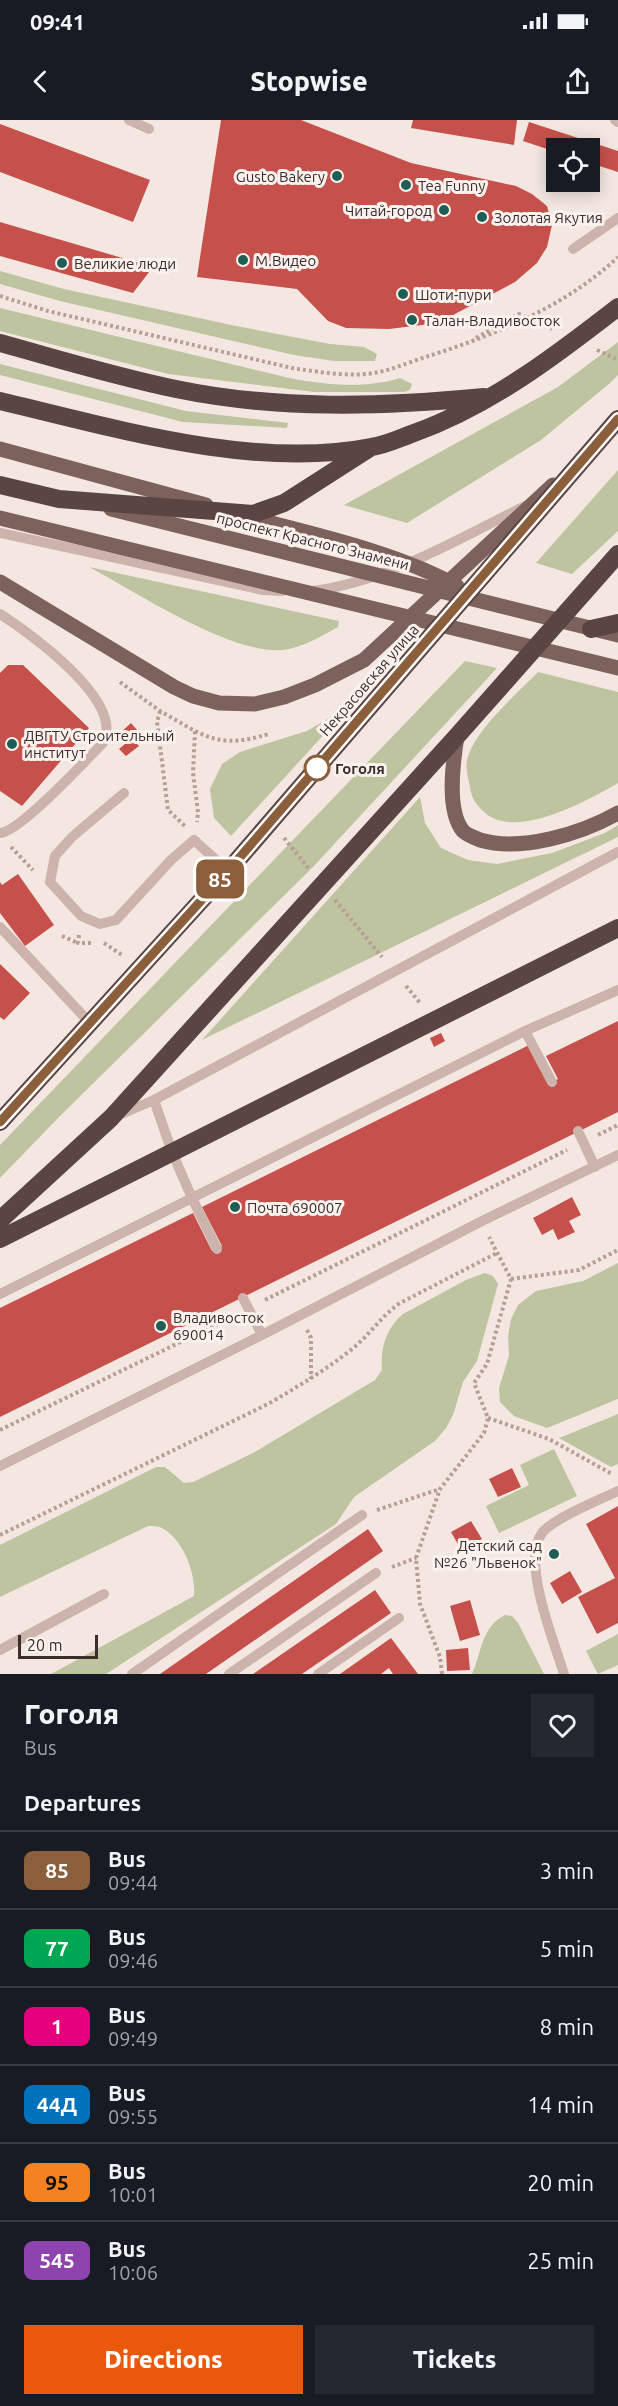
<!DOCTYPE html>
<html lang="en">
<head>
<meta charset="utf-8">
<style>
	body { margin:0; font-family:Ubuntu,sans-serif; background:#242831; color:#f1f3f6; height:100vh; display:flex; flex-direction:column; font-size:22px; white-space:nowrap }
	* { box-sizing:border-box; margin:0 }
	p { font-size:20px; color:#9ea1a6 }
	.icon { flex:none; width:33px; height:33px; fill:none; stroke:currentColor; stroke-width:2; stroke-linecap:round; stroke-linejoin:round }
	.map { position:relative; height:1554px; overflow:hidden }
	.details { display:flex; flex-direction:column; background:#171b24; flex:1 }
	.details>* { flex:none }
	.badge { padding:0 12px; border-radius:9px; font-size:21px; line-height:39px }
	.fabs { position:absolute; left:546px; top:18px; display:grid; gap:12px }
	.fabs a { display:grid; place-items:center; width:54px; height:54px; border-radius:0px; background:#171b24; box-shadow:0 3px 15px #0003; font-size:30px }
	.scale { position:absolute; left:18px; bottom:15px; width:80px; box-sizing:border-box; padding-left:6px; border:3px solid #3a2d2b; border-top:0; font-size:16px; line-height:21px; white-space:nowrap; color:#3a2d2b; -webkit-text-stroke:4px #fbf2ee; paint-order:stroke }
	.map>.badge { position:absolute; translate:-50% -50%; box-shadow:0 0 0 3px #fff }
	h2 { padding:0 24px; font-size:22px; line-height:54px }
	.round { display:grid; place-items:center; flex:none; width:63px; height:63px; border-radius:0px; background:#242831 }
	.overview { display:flex; align-items:center; justify-content:space-between; height:102px; padding:0 24px }
	h1 { font-size:28px; font-weight:800; line-height:45px }
	.button { display:flex; gap:12px; margin-top:auto; padding:12px 24px }
	.button a { flex:1; height:69px; border-radius:0px; background:#ea580c; color:#fff; font-size:24px; font-weight:800; line-height:69px; text-align:center }
	.button a+a { background:#242831; color:#f1f3f6 }
	ul { padding:0; list-style:none }
	li { display:flex; align-items:center; gap:18px; height:78px; padding:0 24px; border-top:2px solid #363941 }
	li div { flex:1 }
	li b { display:block; font-size:22px }
	li em { font-style:normal }
	li .badge { min-width:66px; font-weight:700; text-align:center }
	.status { display:flex; justify-content:space-between; align-items:center; height:42px; padding:0 30px; background:#171b24; direction:ltr }
	.status svg { height:16px; fill:currentColor }
	header { display:flex; justify-content:space-between; align-items:center; height:78px; padding:0 24px; background:#171b24; font-size:27px; font-weight:800 }
	.map>svg:first-child { display:block }
</style>
</head>
<body>
<div class="status"><b>09:41</b><svg viewBox="0 0 49 12"><path d="M0 12V9h3v3zM5 12V6h3v6zM10 12V3h3v9zM15 12V0h3v12zM26 1h20v11H26zM47 4h2v5h-2z"/></svg></div>
<header><svg class="icon" aria-label="back" viewBox="0 0 24 24"><path d="M15 5l-7 7 7 7"/></svg>Stopwise<svg class="icon" aria-label="share" viewBox="0 0 24 24"><path d="M12 15V3M7 8l5-5 5 5M5 13v7h14v-7"/></svg></header>
<div class="map">
<svg width="618" height="1554" viewBox="0 0 618 1554">
	<rect width="100%" height="100%" fill="#f4e7e1"/>
	<path fill="#bec3a0" d="M0 151 64 169 236 206 330 224 364 227 377 234 375 241H334L294 235 60 181 0 164Z
		M0 188 289 258C326 265 364 269 400 258L412 264 410 270 404 272H314L168 254 0 211Z
		M618 222V255L610 263 541 320 407 403 344 385 558 267Z
		M0 244 186 291 288 303 287 308 183 302 0 255Z
		M618 350V411L572 454 536 443Z
		M89 447 339 501 338 507C322 516 301 528 283 530 231 535 136 472 89 447Z
		M465 541 497 548 313 747 60 996 0 1058V1025Z
		M538 552 618 572V663C587 681 514 722 483 691 475 683 472 679 470 668 469 660 465 648 467 641 473 611 517 574 538 552Z
		M351 585 231 716 214 698 210 669 222 644 240 632 307 611Z
		M420 677 425 703 441 728 468 740 497 744 552 733 605 713 618 705V717L202 920Z
		M618 1143V1279L547 1308 514 1296 500 1282 499 1268 509 1236 508 1216 511 1199 518 1185 536 1171 583 1161Z
		M485 1153 493 1156 498 1164 477 1241 463 1262 453 1295 446 1308 435 1321 354 1377 336 1404 106 1554H51L194 1476C196 1454 184 1420 162 1408 158 1406 152 1406 148 1406L0 1477V1425L156 1347H165L184 1363 193 1362 253 1333 375 1260 382 1250C380 1229 386 1208 403 1194L466 1160Z
		M618 1294V1344L611 1347 559 1318Z
		M554 1329 577 1376 499 1413 486 1386 529 1365 520 1345Z
		M505 1495 512 1496 518 1503 544 1554H472C482 1532 481 1507 505 1495Z
		M618 1514V1545L598 1554 586 1531Z"/>
	<path fill="#c6514c" d="M221 0H301L411 43 516 66 532 74 547 86 552 105 547 127 537 143 515 162 438 203 389 209 346 208 328 201 297 169 197 157Z
		M413 0H517L514 25 411 8Z
		M529 2 618 31V52L590 43V28H556V32L523 21Z
		M0 4 150 60 133 102 0 52Z
		M0 102 153 147 133 173 0 136Z
		M8 545H23L89 608 22 686 0 671V553Z
		M131 603 138 611 126 621 119 614Z
		M132 618 139 626 126 636 119 629Z
		M18 754 54 805 25 826 0 793V762L2 765Z
		M0 844 30 873 4 900 0 897Z
		M618 901V992L0 1297V1188L193 1093 212 1131 222 1126 202 1087 531 924 549 963 558 959 546 936Z
		M441 913 445 921 434 927 430 918Z
		M572 1077 581 1095 569 1101 575 1112 558 1120 553 1109 542 1115 533 1098Z
		M512 1348 521 1367 498 1377 489 1359Z
		M618 1386V1503L597 1514 578 1477 615 1458 586 1404Z
		M471 1401 482 1419 461 1430 451 1412Z
		M368 1409 383 1431 206 1554H160Z
		M570 1451 582 1472 562 1484 550 1463Z
		M375 1470 391 1493 302 1554H253Z
		M470 1480 480 1515 460 1521 450 1486Z
		M391 1518 418 1554H393L389 1548 381 1554H340Z
		M468 1528 470 1550 447 1551 446 1530Z"/>
	<g fill="none" stroke-linecap="round" stroke-linejoin="round">
		<path stroke="#b89e96" stroke-width="4" stroke-dasharray="3 3" stroke-linecap="butt" d="M0 176 48 191 292 248C320 252 351 258 379 252 397 248 415 240 432 235 499 213 566 186 618 137
			M476 218 519 194 552 209
			M597 230 618 240
			M120 562 160 591 195 611 193 653 198 692 197 702
			M160 591 157 602 168 690 185 706
			M195 611C223 625 240 622 269 614
			M284 718 309 749
			M11 727 33 750
			M335 780 382 837
			M79 815 78 823H93
			M62 816 78 823
			M104 823 122 835
			M406 866 420 883
			M598 1015 618 1005
			M511 1159 579 1150 618 1130
			M265 1180 567 1030
			M307 1210 311 1218V1259
			M488 1298 549 1319 612 1354
			M0 1310 234 1196
			M377 1390 440 1369
			M0 1415 268 1284C299 1266 329 1248 357 1225 372 1211 383 1195 400 1183L497 1133
			M392 1447 416 1438
			M442 1554 440 1537 420 1484 416 1438 440 1369 484 1313 488 1298 474 1263 487 1244 511 1159 489 1117"/>
		<path stroke="#ccb4ac" stroke-width="10" d="M129 0 149 9
			M615 0 618 2
			M573 129 618 98
			M0 413 263 470 282 471
			M312 471C389 461 456 420 525 386
			M0 494C30 513 126 582 103 623 86 640 20 712 0 713
			M124 673 72 717 55 736 50 762 81 796 100 804 116 800 171 740 194 720 228 751
			M0 807 90 903
			M525 911 552 962
			M154 980 172 1032 192 1078 525 911 618 870
			M119 995 154 980 618 732
			M578 1011 595 1047
			M0 1174 192 1078 217 1129
			M243 1178 262 1215
			M0 1346 262 1215 482 1101 618 1035
			M0 1530 104 1474
			M132 1554 362 1395
			M229 1554 376 1453
			M318 1554 399 1498
			M564 1554C554 1521 521 1441 542 1413 552 1399 601 1379 618 1371"/>
		<path stroke="#7c615c" stroke-width="15" d="M0 329 206 385
			M111 389 618 515
			M244 396C312 414 396 432 457 466
			M0 398 618 548
			M0 462 174 567 193 576 219 583 255 584 284 577 315 565 364 540 553 365
			M457 616C453 641 446 690 463 711 467 715 475 718 480 720 521 732 581 714 618 693"/>
		<path stroke="#5b4542" stroke-width="18" d="M0 223C58 239 117 257 176 269 277 290 381 287 484 277
			M0 281C114 308 254 350 371 327 386 325 400 318 414 313 491 285 555 236 618 187
			M0 365 59 379 253 394 284 383 370 328
			M591 509 618 503
			M0 1002 228 751 618 299
			M0 1100 111 998 457 616 618 434
			M0 1119 618 808"/>
	</g>
	<g fill="none" stroke-linecap="round" stroke-linejoin="round">
		<defs>
			<path id="line" d="M0 1002 228 751 618 299"/>
		</defs>
		<use href="#line" stroke="#fff" stroke-width="14"/>
		<use href="#line" stroke="#8b5e3c" stroke-width="9"/>
	</g>
	<g fill="#205d55" stroke="#fbf2ee" stroke-width="2">
		<circle cx="337" cy="56" r="6"/>
		<circle cx="406" cy="65" r="6"/>
		<circle cx="444" cy="90" r="6"/>
		<circle cx="482" cy="97" r="6"/>
		<circle cx="243" cy="140" r="6"/>
		<circle cx="62" cy="143" r="6"/>
		<circle cx="403" cy="174" r="6"/>
		<circle cx="412" cy="200" r="6"/>
		<circle cx="12" cy="624" r="6"/>
		<circle cx="235" cy="1087" r="6"/>
		<circle cx="161" cy="1206" r="6"/>
		<circle cx="554" cy="1434" r="6"/>
	</g>
	<circle fill="#fff" stroke="#8b5e3c" stroke-width="3" cx="317" cy="648" r="12"/>
	<g text-anchor="middle" dominant-baseline="central" stroke-width="6" stroke-linejoin="round" paint-order="stroke">
		<g font-size="15" fill="#3a2d2b" stroke="#fbf2ee" text-anchor="start">
			<text x="325" y="56" text-anchor="end">Gusto Bakery</text>
			<text x="418" y="65">Tea Funny</text>
			<text x="432" y="90" text-anchor="end">Читай-город</text>
			<text x="494" y="97">Золотая Якутия</text>
			<text x="255" y="140">М.Видео</text>
			<text x="74" y="143">Великие люди</text>
			<text x="415" y="174">Шоти-пури</text>
			<text x="424" y="200">Талан-Владивосток</text>
			<text x="24" y="615">ДВГТУ Строительный<tspan x="24" dy="17">институт</tspan></text>
			<text x="247" y="1087">Почта 690007</text>
			<text x="173" y="1197">Владивосток<tspan x="173" dy="17">690014</tspan></text>
			<text x="542" y="1425" text-anchor="end">Детский сад<tspan x="542" dy="17">№26 "Львенок"</tspan></text>
		</g>
		<g font-size="15" fill="#3a2d2b" stroke="#fbf2ee">
			<text transform="translate(313 421) rotate(14)">проспект Красного Знамени</text>
			<text transform="translate(369 560) rotate(-49)">Некрасовская улица</text>
		</g>
		<g font-size="15" font-weight="bold" fill="#3a2d2b" stroke="#fbf2ee" text-anchor="start">
			<text x="335" y="648">Гоголя</text>
		</g>
	</g>
</svg>
<div class="fabs">
<a><svg class="icon" aria-label="locate" viewBox="0 0 24 24"><circle cx="12" cy="12" r="6"/><path d="M12 2v4M12 18v4M2 12h4M18 12h4"/></svg></a>
</div>
<div class="scale">20 m</div>
<b class="badge" style="left:220px;top:759px;background:#8b5e3c;color:#fff">85</b>
</div>
<section class="details">
<div class="overview"><div><h1>Гоголя</h1><p>Bus</p></div><a class="round"><svg class="icon" aria-label="heart" viewBox="0 0 24 24"><path d="M12 20l-8-8c-3-5 5-10 8-4 3-6 11-1 8 4z"/></svg></a></div>
<h2>Departures</h2>
<ul>
<li><span class="badge" style="background:#8b5e3c;color:#fff">85</span><div><b>Bus</b><p>09:44</p></div><em>3 min</em></li>
<li><span class="badge" style="background:#00a651;color:#fff">77</span><div><b>Bus</b><p>09:46</p></div><em>5 min</em></li>
<li><span class="badge" style="background:#e6007e;color:#fff">1</span><div><b>Bus</b><p>09:49</p></div><em>8 min</em></li>
<li><span class="badge" style="background:#0072bc;color:#fff">44Д</span><div><b>Bus</b><p>09:55</p></div><em>14 min</em></li>
<li><span class="badge" style="background:#f58220;color:#111">95</span><div><b>Bus</b><p>10:01</p></div><em>20 min</em></li>
<li><span class="badge" style="background:#8e44ad;color:#fff">545</span><div><b>Bus</b><p>10:06</p></div><em>25 min</em></li>
</ul>
<div class="button"><a>Directions</a><a>Tickets</a></div>
</section>
</body>
</html>
